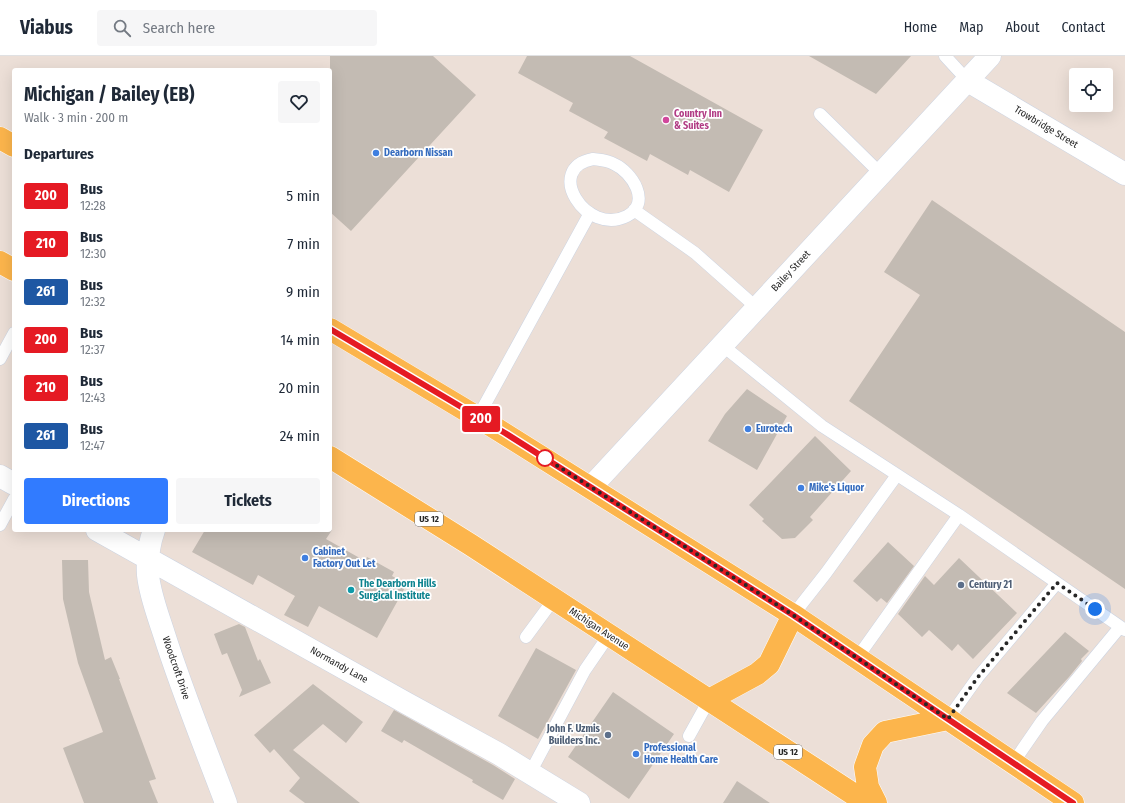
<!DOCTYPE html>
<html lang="en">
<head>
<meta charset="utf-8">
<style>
	body { margin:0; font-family:"Fira Sans Condensed",sans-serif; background:#f6f6f7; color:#1f2937; height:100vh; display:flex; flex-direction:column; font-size:15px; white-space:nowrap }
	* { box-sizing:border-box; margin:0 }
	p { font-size:13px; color:#747a83 }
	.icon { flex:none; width:22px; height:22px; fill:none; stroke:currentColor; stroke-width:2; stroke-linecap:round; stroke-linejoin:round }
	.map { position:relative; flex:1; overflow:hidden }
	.details { position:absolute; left:12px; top:12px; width:320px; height:464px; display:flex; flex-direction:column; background:#fff; border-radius:4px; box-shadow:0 4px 16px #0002 }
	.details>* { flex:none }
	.badge { padding:0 8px; border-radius:3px; font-size:14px; line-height:26px }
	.buttons { position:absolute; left:1069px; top:12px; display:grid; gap:8px }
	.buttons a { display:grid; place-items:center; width:44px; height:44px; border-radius:4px; background:#fff; box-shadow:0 4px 16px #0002; font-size:20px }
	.you { position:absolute; width:20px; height:20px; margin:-10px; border:3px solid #fff; border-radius:50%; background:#1a73e8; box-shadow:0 0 0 6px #1a73e833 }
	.map>.badge { position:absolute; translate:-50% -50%; box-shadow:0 0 0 2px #fff }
	h2 { padding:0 12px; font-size:15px; line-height:36px }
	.round { display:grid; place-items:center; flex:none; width:42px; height:42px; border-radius:4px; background:#f6f6f7 }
	.summary { display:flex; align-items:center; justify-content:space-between; height:68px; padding:0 12px }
	h1 { font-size:19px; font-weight:700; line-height:30px }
	.primary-button { display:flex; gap:8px; margin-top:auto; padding:8px 12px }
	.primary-button a { flex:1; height:46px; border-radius:4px; background:#317bff; color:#fff; font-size:16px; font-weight:700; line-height:46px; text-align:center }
	.primary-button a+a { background:#f6f6f7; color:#1f2937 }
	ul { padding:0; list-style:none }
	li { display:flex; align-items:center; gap:12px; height:48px; padding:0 12px }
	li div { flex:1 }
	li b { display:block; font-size:15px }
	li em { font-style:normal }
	li .badge { min-width:44px; font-weight:700; text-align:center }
	header { display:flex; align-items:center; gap:24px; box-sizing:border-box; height:56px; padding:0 20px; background:#fff; border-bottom:1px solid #e0e1e3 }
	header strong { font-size:19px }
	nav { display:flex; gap:22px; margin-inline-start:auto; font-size:14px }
	.search { width:280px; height:36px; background:#f6f6f7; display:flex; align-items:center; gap:10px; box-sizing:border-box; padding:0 14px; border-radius:4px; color:#747a83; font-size:15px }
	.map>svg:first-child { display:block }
</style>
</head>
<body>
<header>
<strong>Viabus</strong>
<div class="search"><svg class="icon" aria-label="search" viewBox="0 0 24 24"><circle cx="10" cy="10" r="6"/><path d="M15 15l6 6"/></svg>Search here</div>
<nav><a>Home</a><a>Map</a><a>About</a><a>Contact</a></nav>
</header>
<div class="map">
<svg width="1125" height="747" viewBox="0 0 1125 747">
	<rect width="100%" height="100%" fill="#ecdfd7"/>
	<path fill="#c3bbb3" d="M330 0H433L476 39 351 175 330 156Z
		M527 0H630L763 74 729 136 690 114 688 119 650 98 647 105 604 82 608 76 569 55 573 47 518 17Z
		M809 0H911L876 38Z
		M932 144 1125 276V533L849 345 920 239 884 216Z
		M747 333 787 360 757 414 708 385 725 358Z
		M815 380 851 415 810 461 813 464 795 482 782 483 762 465 764 463 749 449Z
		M205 474H332L326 483 365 505 367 501 394 516 392 520 407 528 377 582 319 550 308 571 284 559 295 540 258 519 253 529 192 496Z
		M888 486 914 510 887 547 881 542 877 546 853 525Z
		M959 502 1017 557 973 603 958 588 952 595 929 574 922 581 898 558 925 520 934 529Z
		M62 504H88L89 536 105 604 111 601 120 623H119L156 723 149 725 158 747H84L63 692 103 676 78 607 63 543Z
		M239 568 245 571 258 605 260 603 271 627 239 641 242 634 227 597 222 599 214 578Z
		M1065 576 1089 595 1081 603 1082 605 1069 621 1036 657 1007 637Z
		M536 592 576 614 538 683 498 660Z
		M313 628 363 666 346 687 323 668 293 694 360 747H305L289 735 300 722 274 693 270 697 254 679Z
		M613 636 674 678 629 743 568 701Z
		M394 654 493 709 515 723 503 744 472 726 473 724 404 684 402 687 381 675Z
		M737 725 770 747H723Z"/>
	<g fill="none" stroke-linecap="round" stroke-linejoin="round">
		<defs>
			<path id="service" d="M945 0 968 25
				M820 58 881 118
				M593 103C600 104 607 104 614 108 632 116 652 147 627 160 586 181 543 112 593 103Z
				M634 154 695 197 757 252
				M722 289 822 370 959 459 1125 574
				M0 303 14 277
				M478 361 590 157
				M0 469 14 443
				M793 559 826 517 897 419
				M526 581 554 543
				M857 602 959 459
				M948 663 978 621 1057 527
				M689 680 709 644
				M1013 707 1042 665 1120 571
				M530 717 585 614 609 579"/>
			<path id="minor" d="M968 25 1125 118
				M0 420 14 428
				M591 431 990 0
				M97 474 406 647 499 698 579 747
				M154 474C149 488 147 504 148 519 150 539 158 559 164 578 182 635 205 691 226 747"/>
			<path id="primary" d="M0 82 14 90
				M0 206 14 214
				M330 273 492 370 793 559 1073 747
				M330 401 471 489 867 747
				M709 644 757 618 769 608 793 559
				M876 747 868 731 865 711 873 689 885 676 948 663"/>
		</defs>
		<use href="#service" stroke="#ccd4e2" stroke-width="13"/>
		<use href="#minor" stroke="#ccd4e2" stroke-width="23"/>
		<use href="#primary" stroke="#fff" stroke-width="23"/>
		<use href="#service" stroke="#fff" stroke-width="12"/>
		<use href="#minor" stroke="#fff" stroke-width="22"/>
		<use href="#primary" stroke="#fcb54c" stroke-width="22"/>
	</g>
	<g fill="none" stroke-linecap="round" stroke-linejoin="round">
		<defs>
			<path id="line" d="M330 273 505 377 793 559 1073 747"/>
		</defs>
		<use href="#line" stroke="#fff" stroke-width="9"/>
		<use href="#line" stroke="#e51a23" stroke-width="6"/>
		<path stroke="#272727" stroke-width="4" stroke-dasharray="0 7.2" d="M545 402 793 559 948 663 978 621 1057 527 1095 553"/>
	</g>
	<circle fill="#d1479c" stroke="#fff" stroke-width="1.5" cx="666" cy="64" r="4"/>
	<g fill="#3f7fe0" stroke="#fff" stroke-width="1.5">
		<circle cx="376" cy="97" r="4"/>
		<circle cx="748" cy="373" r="4"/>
		<circle cx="801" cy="432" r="4"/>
		<circle cx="305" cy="502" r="4"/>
		<circle cx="636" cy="698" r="4"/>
	</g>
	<circle fill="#fff" stroke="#e51a23" stroke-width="2" cx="545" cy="402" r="8"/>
	<g fill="#5c6f8a" stroke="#fff" stroke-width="1.5">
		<circle cx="961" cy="529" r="4"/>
		<circle cx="608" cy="679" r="4"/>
	</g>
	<circle fill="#0f9aa8" stroke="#fff" stroke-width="1.5" cx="351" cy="534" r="4"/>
	<g text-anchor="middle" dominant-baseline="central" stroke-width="3.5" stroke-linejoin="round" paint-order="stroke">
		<g fill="#fff" stroke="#686868" stroke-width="1">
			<rect x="415" y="456" width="28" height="14" rx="3"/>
			<rect x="774" y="689" width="28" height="14" rx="3"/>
		</g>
		<g font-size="9" font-weight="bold" fill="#272727">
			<text x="429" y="463">US 12</text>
			<text x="788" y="696">US 12</text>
		</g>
		<g font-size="10" font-weight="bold" fill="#b23c85" stroke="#fff" text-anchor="start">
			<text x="674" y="58">Country Inn<tspan x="674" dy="12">&amp; Suites</tspan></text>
		</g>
		<g font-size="10" fill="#272727" stroke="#fff">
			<text transform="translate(1046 71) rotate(31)">Trowbridge Street</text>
			<text transform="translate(791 215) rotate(-47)">Bailey Street</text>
			<text transform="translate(599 573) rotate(33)">Michigan Avenue</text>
			<text transform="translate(339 609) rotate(29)">Normandy Lane</text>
			<text transform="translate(176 612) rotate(71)">Woodcroft Drive</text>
		</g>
		<g font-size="10" font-weight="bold" fill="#366cbe" stroke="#fff" text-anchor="start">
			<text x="384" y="97">Dearborn Nissan</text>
			<text x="756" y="373">Eurotech</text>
			<text x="809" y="432">Mike's Liquor</text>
			<text x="313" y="496">Cabinet<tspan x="313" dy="12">Factory Out Let</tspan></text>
			<text x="644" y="692">Professional<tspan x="644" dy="12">Home Health Care</tspan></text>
		</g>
		<g font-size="10" font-weight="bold" fill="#0d838f" stroke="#fff" text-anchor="start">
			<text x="359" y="528">The Dearborn Hills<tspan x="359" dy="12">Surgical Institute</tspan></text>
		</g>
		<g font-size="10" font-weight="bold" fill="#4e5e75" stroke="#fff" text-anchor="start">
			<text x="969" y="529">Century 21</text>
			<text x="600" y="673" text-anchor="end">John F. Uzmis<tspan x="600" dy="12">Builders Inc.</tspan></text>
		</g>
	</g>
</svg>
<div class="buttons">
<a><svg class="icon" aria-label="locate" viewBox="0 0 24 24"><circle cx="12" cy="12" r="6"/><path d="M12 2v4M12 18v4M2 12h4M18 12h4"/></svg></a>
</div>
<div class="you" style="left:1095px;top:553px"></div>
<b class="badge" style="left:481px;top:363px;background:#e51a23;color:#fff">200</b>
<section class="details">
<div class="summary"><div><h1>Michigan / Bailey (EB)</h1><p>Walk · 3 min · 200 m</p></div><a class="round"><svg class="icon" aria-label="heart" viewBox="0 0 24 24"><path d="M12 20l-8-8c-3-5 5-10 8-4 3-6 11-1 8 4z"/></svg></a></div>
<h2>Departures</h2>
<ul>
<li><span class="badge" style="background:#e51a23;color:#fff">200</span><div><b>Bus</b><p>12:28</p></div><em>5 min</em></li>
<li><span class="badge" style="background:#e51a23;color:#fff">210</span><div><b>Bus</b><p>12:30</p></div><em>7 min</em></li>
<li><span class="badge" style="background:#1e57a3;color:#fff">261</span><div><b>Bus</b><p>12:32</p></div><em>9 min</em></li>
<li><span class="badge" style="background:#e51a23;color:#fff">200</span><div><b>Bus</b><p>12:37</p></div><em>14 min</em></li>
<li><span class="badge" style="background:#e51a23;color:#fff">210</span><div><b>Bus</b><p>12:43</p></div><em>20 min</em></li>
<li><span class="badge" style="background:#1e57a3;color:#fff">261</span><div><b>Bus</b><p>12:47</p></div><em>24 min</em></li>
</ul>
<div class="primary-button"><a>Directions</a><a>Tickets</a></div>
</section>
</div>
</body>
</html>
